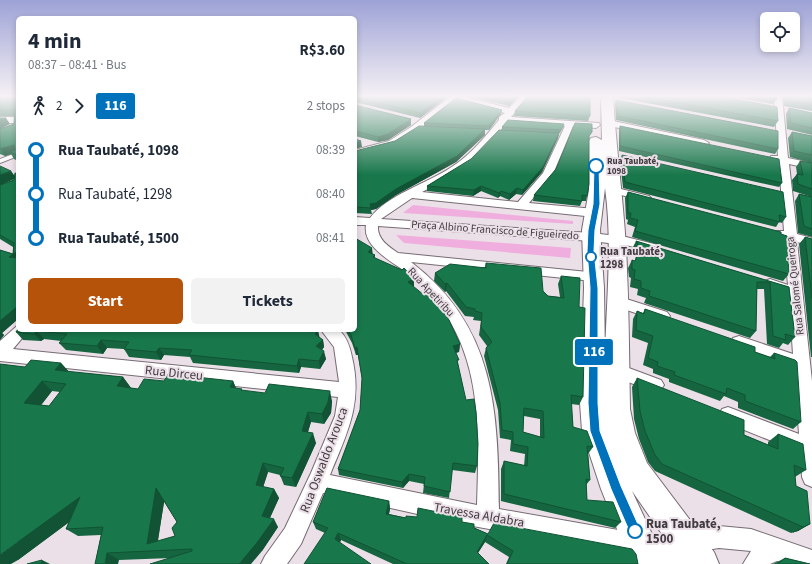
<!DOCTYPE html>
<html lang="en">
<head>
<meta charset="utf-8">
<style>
	body { margin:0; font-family:"Source Sans 3",sans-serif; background:#f2f2f3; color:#1f2937; height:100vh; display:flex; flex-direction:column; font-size:15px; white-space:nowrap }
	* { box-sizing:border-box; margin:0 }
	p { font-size:13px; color:#747a83 }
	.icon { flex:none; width:22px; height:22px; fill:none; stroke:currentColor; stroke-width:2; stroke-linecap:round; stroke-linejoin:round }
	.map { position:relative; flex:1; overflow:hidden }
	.drawer { position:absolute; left:16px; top:16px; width:341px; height:316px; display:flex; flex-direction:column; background:#fff; border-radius:6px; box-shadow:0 2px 6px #0003 }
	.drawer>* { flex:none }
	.badge { padding:0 8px; border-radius:3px; font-size:14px; line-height:26px }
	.buttons { position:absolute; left:760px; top:12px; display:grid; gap:8px }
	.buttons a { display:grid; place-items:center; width:40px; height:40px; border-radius:6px; background:#fff; box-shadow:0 2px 6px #0003; font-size:20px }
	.map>.badge { position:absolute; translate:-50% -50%; box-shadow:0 0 0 2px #fff }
	.legs { display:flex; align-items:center; gap:6px; height:44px; padding:0 12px; font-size:13px }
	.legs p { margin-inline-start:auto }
	.head { display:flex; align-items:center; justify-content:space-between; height:68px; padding:0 12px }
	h1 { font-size:22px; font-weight:700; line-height:30px }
	.primary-button { display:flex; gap:8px; margin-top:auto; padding:8px 12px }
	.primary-button a { flex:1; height:46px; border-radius:6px; background:#b45309; color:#fff; font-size:16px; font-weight:700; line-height:46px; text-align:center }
	.primary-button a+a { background:#f2f2f3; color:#1f2937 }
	ul { padding:0 12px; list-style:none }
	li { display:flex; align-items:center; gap:14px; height:44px; font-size:15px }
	li i { display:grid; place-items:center; width:6px; height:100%; margin:0 5px; background:currentColor }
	li i::after { content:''; width:10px; height:10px; margin:-5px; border:3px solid; border-radius:50%; background:#fff }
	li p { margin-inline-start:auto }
	li:first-child i { background:linear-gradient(#0000 50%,currentColor 0) }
	li:last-child i { background:linear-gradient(currentColor 50%,#0000 0) }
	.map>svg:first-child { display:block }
</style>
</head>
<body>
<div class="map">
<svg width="812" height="564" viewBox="0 0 812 564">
	<rect width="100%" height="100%" fill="#ece0e8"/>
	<path fill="#efaede" d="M413 205 573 221V224L403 213Z
		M396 235 571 248 570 258 404 243Z"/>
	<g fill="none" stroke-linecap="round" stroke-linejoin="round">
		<defs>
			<path id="lane" d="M16 153H18V156L0 163V159Z"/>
			<path id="street" d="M451 96H460L509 108 521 96H529L511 117 599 123 600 125 596 128 573 126 553 174 529 203 595 209 601 213 595 217 412 198 381 219 591 233 626 237 658 245 659 248 658 251 653 252 626 245 591 241 378 226C377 239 388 246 398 253L598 273 600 276 598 279 593 281 411 262C496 327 498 411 499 509L641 534 649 537 652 545 649 553 641 556 467 525 323 493 301 544 287 564H261L265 556 285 528 311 473 335 416 338 397 0 361V341L18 325V330H29L13 349 339 382 334 347 321 330H339C347 337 350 347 352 357 363 404 347 433 330 475L477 505C479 439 483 364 441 308 432 296 421 285 410 275 395 263 362 248 366 225H355V217L370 218C387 195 426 184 450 168 470 156 484 138 499 120V117L505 113 455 100 417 131 395 145 355 156V150L389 141 411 127ZM507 122 565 126 543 173 518 202 422 192C463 171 478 158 507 122Z
				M774 96H782L788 158 812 163V169L789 164 797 234 812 238V246L797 242 812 381V487L805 484 802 477 800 448 794 450 722 421 719 415 722 409 728 407 799 434 794 366 791 367 733 346 731 342 733 338 739 336 793 354 789 295 765 287 763 284 765 281 770 279 788 285 784 239 777 237 775 234 777 231H784L779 162 770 158 771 156H778Z
				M0 117H18V123H0Z
				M608 120 704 140 709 143 704 146 605 125 604 123Z
				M613 187 649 196 651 198 645 201 609 192 608 190 609 188Z
				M617 296 667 312 670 316 667 320 662 322 612 305 610 301 612 297Z
				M618 364 661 380 664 385 661 390 655 392 612 376 610 371 612 366Z
				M719 526 751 529 812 550V564H786L777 561 770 564H743L751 551 719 548 687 553 679 550 676 542 679 534 687 531Z"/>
			<path id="secondary" d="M601 96H613C616 147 623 197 626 248 629 301 629 355 630 409L635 433 647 463 714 552 719 564H631L601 489 582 431 580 403 584 288 582 230 589 190V141L591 138 596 137 602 140ZM605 188C613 242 606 305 605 360L604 288 600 230ZM632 491 664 537 657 545Z"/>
		</defs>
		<use href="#lane" stroke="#766c73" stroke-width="2"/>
		<use href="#street" stroke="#766c73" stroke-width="2"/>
		<use href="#secondary" stroke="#766c73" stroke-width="2"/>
		<use href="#lane" fill="#fff" fill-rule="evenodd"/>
		<use href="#street" fill="#fff" fill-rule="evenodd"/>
		<use href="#secondary" fill="#fff" fill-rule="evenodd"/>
	</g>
	<path fill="#156640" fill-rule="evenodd" d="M0 96H18V161L14 159 11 154 5 156 0 154V129L14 124 15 116H0Z
		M355 96H446L445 99 420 118 355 102Z
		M466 96H519L509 106Z
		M615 96H719L778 121 774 127 615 97Z
		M727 96H776L777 99 773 104Z
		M782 96H812V111L784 106Z
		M616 100 778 149 775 154 616 120 615 104Z
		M355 105 411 119V125L388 140 378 142 355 136Z
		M789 108 812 113V135L787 129 786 114Z
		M515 111 590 116 588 121 514 116Z
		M501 114 489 130H485V135L456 162 396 195 376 209 371 210 372 214 355 213V151L395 141 424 127V123Z
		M564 124 563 127 560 133H559L558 138 542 172 522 195 516 194 509 200 500 196 498 198 481 191 473 196 427 191V186L471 159 502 131V127Z
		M620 126 782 183 779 187 619 151V130Z
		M792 132 812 136V163L790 157 788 138Z
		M590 137 589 139 587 196 586 201H582L580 206 533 201 534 195Z
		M622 155 786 217 782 223 779 222 776 227 623 188 620 160Z
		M800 161 812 163V197L793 191 792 180 797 174 796 167Z
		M11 171 14 176 18 319 2 333 4 335 0 340V250L13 254V247L0 239V185L14 180V179L0 185Z
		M628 192 789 274 783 281 632 237 635 227 627 224 628 220 626 219 625 198Z
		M799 194 812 197V237L798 233 795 201Z
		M805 237 812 239V357H811L799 244Z
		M636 241 789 287 795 337 788 345 783 343 779 348 767 344 764 289H757L756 331 750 338 644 303 646 298 637 295 638 289 630 287 631 278 629 277 628 268 632 260 635 261 636 256 632 249Z
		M373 254 375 255V258L414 278V286H413L460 344 459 352 456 353 477 466 475 473 452 470 449 498 423 493 424 484 409 481 403 488 339 475 338 469 360 410 362 379 358 355H356L352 343 345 330H355Z
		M486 263 543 291 548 296 560 297 558 284 561 276 579 307 583 397 579 405 571 404 573 427 593 447 588 454 590 480 586 485 587 500 621 522 615 528 501 501V469L504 461 524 466 525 454 510 451 511 440 500 438 498 410 484 356 486 348 487 346 479 335 481 321 473 320 474 317 465 316 446 291 445 292 434 281 435 273 485 267ZM524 416 540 419V437L523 432Z
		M645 309 755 352 770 357 774 353 801 422 793 429 738 408V402L724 396 720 401 669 382V379L653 373V369L643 365 648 343 632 337 633 319 637 311 643 313Z
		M18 329 318 331 319 337 323 340 324 347 322 350 326 359 320 369 301 367 299 373 193 363 190 357 164 355 161 360 129 357 124 349 107 348 103 354 66 350 59 343 61 341 44 339 41 341 23 340 16 332Z
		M61 363 69 372 123 377 131 388 138 389 164 381H233L236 388 243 391 332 401 331 413 324 424 311 422 308 432 316 443 296 487 284 485 280 475 268 472 263 487 274 489 279 498 270 518 278 527 262 551 171 558 119 560 95 564 101 535 78 536 66 529 69 522 18 560 25 367ZM52 391 60 392 49 406 41 405ZM164 501 177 522 175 536 158 541Z
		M637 378 744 435 768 445V442L778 434 806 470 795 477 796 486 810 524 798 531 791 533 655 471 648 462 639 439 634 419 632 387Z
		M389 501 390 509 389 514 406 518 462 522 488 534 638 564H506L509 557 485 542 478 553 489 564H393L341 540 340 543 325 533 316 529 313 522Z
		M785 558 810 564H773Z"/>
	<path fill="#115334" d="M443 96H446L445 99 420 118V113Z
		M515 96H519L509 106V101Z
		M502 110 501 114 489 130V126Z
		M6 118 10 124 0 129V120Z
		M411 119V125L388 140 378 142V137Z
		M485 129V135L456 162 396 195 376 209 371 210 370 204 396 189Z
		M559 133 558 138 542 172 522 195 523 190Z
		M361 141 362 147 355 149V143Z
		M14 145 18 150 10 152 11 154 5 156 1 149Z
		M11 171 16 178 0 185V175Z
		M481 186V191L473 196 474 190Z
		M517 188 516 194 509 200 510 194Z
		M501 191 500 196 498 198 499 193Z
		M372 248 373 256 368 252Z
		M18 251V263L9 257Z
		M414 278V286L408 290V282Z
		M447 283 446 291 445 292V284Z
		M18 306V319L2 333 0 330V321Z
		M0 331 4 335 0 340Z
		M37 331 44 339 41 341 34 334Z
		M318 331 320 339 315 334Z
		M101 340 107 348 103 354 97 346Z
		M323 340 324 347 318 354 316 346Z
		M460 344 459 352 452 353 453 346Z
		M357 347 358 355H356L355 348Z
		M159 348 164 355 161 360 156 352Z
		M324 351 326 359 320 369 319 361Z
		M299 359 301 367 299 373 297 366Z
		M61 363 70 373 55 370Z
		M123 377 131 388 125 396 117 386Z
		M42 381 52 391 35 413 24 403Z
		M233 381 237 391 230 387Z
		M330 391 332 401 331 413 324 424 322 414Z
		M308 412 311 422 305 441 302 431Z
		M313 433 316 443 296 487 292 478Z
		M263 463 268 472 261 494 256 485Z
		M409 474V481L403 488 402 482Z
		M156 488 165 497 156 551 147 544Z
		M274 489 279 498 267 524 262 516Z
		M80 497 91 506 18 560 11 564H0V555Z
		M389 501 390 509 387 522 386 514Z
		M274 519 278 527 262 551 251 564H239Z
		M810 524 798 531 791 533 803 527Z
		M338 533 341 540 337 546 335 539Z
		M487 535 485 542 474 559 477 552Z
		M107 553 119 560 118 564H105Z
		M42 560 50 564H41Z"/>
	<path fill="#18774b" stroke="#115334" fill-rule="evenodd" d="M0 96H18V155L10 152 15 150 14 145 0 149V129L14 124 15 110H0Z
		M355 96H443L420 113 355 97Z
		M487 96H515L509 101Z
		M528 96H590V116L515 111Z
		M640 96H719L777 107 778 121Z
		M761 96H776L777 99Z
		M787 96H812V105L788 100Z
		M456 98 502 110 489 126 424 123Z
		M616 100 778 131V149L618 116Z
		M355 105 411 119 388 134 378 137 355 131Z
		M789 108 812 113V128L791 123Z
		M0 118H6L0 120Z
		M508 120 564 124 561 130 502 127Z
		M575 123 592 124V132L589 136V184L587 196 582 195V201L534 195 556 169Z
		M419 126 485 129 457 156 396 189 376 203 370 204 371 208 355 207V151L395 141Z
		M620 126 779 159 782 183 620 146Z
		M499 130 559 133 543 167 523 190 517 188 510 194 501 191 499 193 481 186 474 190 427 186 471 159Z
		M792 132 812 136V155L794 151Z
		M355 139 361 141 355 143Z
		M622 155 783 192 786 217 779 215 780 222 625 182Z
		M800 161 812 163V189L798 184 797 174 803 175Z
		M0 166 11 171 0 175Z
		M15 173 18 174V251L9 257 18 258V306L0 321V250L13 254 14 243 0 235V185L14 180Z
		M628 192 781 232V234L787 236 789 274 635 231 638 220 630 218 631 213H628Z
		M799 194 812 197V229L804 226Z
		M805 237 812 239V298Z
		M355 238 372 248 368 252 375 255 373 257 402 270 404 268 414 278 408 282 424 295 431 292 449 320 460 344 453 346 459 360H457L466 400 474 399 476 412 478 444 477 466 453 463 450 492 424 486 425 477 409 474 402 482 338 469 360 410 362 378 357 347 355 348 351 335 348 330H355Z
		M636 241 789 287 795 337 785 334 786 340 773 336 770 282H757L756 331 649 296 650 291 641 288V281L634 279 635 270 632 269V260L635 261 640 248Z
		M486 263 541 268 543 291 548 296 564 298 561 276 580 278 579 307 585 308 583 397 571 395 573 427 587 431 593 447 587 446 590 480 586 479 587 500 613 502 621 522 504 494V461L527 466 528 447 513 444V432L502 430 500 403 486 348 492 342 481 327 482 313 475 311V309L466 307 447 283 445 284 435 273 450 264 486 268ZM524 408 543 411 544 438 523 432Z
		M645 309 755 347V352L775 359 774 353 795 360 797 362 801 422 745 401V395L727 388 726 394 674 375 675 372 657 366 658 362 648 358 653 336 636 330 637 311 644 314Z
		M18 329V330H317L318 331 315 334 323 340 316 346 324 351 319 361 299 359 297 366 189 355 192 350 159 348 156 352 124 349 129 342 101 340 97 346 59 343 67 334 37 331 34 334 16 332Z
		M31 360 61 363 55 370 123 377 117 386 138 389 144 379 164 381 168 374 233 381 230 387 242 389 241 390 265 393 269 384 330 391 328 402 322 414 308 412 302 431 313 433 292 478 280 476 284 468 263 463 256 485 274 489 262 516 274 519 256 544 239 564H150L192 551V549L107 553 105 564H95L103 527 66 529 80 497 0 555V364L25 367ZM42 381 66 384 49 406 24 403ZM156 488 177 522 172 528 175 536 147 544Z
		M637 378 744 420V435L778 449V434L803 444 806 470 794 465 796 486 807 491 810 524 803 527 662 464 655 455 645 431 640 411Z
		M327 488 389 501 386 514 406 518V516L417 517 418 508 462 517V522L474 524V528L488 534 494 523 632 549 636 554 638 564H507L513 551 487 535 477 552 489 564H407L338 533 335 539 371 564H304L328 528 313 522Z
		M785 558 810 564H778Z
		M42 560 41 564H27Z"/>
	<linearGradient id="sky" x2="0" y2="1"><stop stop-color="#9da2d6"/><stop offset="0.55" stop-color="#f6f1f5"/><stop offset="1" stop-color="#f6f1f5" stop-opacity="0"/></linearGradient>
	<rect width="812" height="175" fill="url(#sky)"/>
	<path fill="#0072bc" stroke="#fff" d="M596 164 599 166 600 204 595 230 594 251 598 288V403L600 431 621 486 641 531 639 535 635 537 631 535 611 489 590 431 588 403 590 288 587 251 588 230 593 204 594 166Z"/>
	<g fill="#fff" stroke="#0072bc" stroke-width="2">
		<circle cx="596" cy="166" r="7"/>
		<circle cx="591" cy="257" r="5"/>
		<circle cx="635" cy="531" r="7"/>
	</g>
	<g text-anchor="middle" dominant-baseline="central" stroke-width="4" stroke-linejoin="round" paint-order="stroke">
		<g font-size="9" font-weight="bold" fill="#403b3e" stroke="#ece0e8" text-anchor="start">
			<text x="607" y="161">Rua Taubaté,<tspan x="607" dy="10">1098</tspan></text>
		</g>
		<g font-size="11" fill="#403b3e" stroke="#ece0e8">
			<text transform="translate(495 230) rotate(4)">Praça Albino Francisco de Figueiredo</text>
			<text transform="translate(795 286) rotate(-96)">Rua Salomé Queiroga</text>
			<text transform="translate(431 292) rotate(47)">Rua Apetiribu</text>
		</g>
		<g font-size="11" font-weight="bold" fill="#403b3e" stroke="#ece0e8" text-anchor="start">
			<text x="600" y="251">Rua Taubaté,<tspan x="600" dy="13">1298</tspan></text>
		</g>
		<g font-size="13" fill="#403b3e" stroke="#ece0e8">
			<text transform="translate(174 373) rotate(6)">Rua Dirceu</text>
			<text transform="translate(324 460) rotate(-69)">Rua Oswaldo Arouca</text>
			<text transform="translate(479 515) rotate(10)">Travessa Aldabra</text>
		</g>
		<g font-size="13" font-weight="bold" fill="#403b3e" stroke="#ece0e8" text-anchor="start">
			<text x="646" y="524">Rua Taubaté,<tspan x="646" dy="15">1500</tspan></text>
		</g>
	</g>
</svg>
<div class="buttons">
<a><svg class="icon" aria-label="locate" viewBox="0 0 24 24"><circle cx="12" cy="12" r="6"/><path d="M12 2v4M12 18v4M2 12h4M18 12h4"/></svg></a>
</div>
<b class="badge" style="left:594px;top:352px;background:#0072bc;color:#fff">116</b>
<section class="drawer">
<div class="head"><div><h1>4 min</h1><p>08:37 – 08:41 · Bus</p></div><b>R$3.60</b></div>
<div class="legs"><svg class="icon" aria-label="walk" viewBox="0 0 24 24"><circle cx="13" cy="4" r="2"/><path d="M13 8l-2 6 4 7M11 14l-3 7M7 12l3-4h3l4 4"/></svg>2<svg class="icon" aria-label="forward" viewBox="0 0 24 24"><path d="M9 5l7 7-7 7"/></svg><b class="badge" style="background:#0072bc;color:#fff">116</b><p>2 stops</p></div>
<ul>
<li><i style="color:#0072bc"></i><b>Rua Taubaté, 1098</b><p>08:39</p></li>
<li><i style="color:#0072bc"></i><span>Rua Taubaté, 1298</span><p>08:40</p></li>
<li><i style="color:#0072bc"></i><b>Rua Taubaté, 1500</b><p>08:41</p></li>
</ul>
<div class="primary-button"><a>Start</a><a>Tickets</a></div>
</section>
</div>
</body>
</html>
